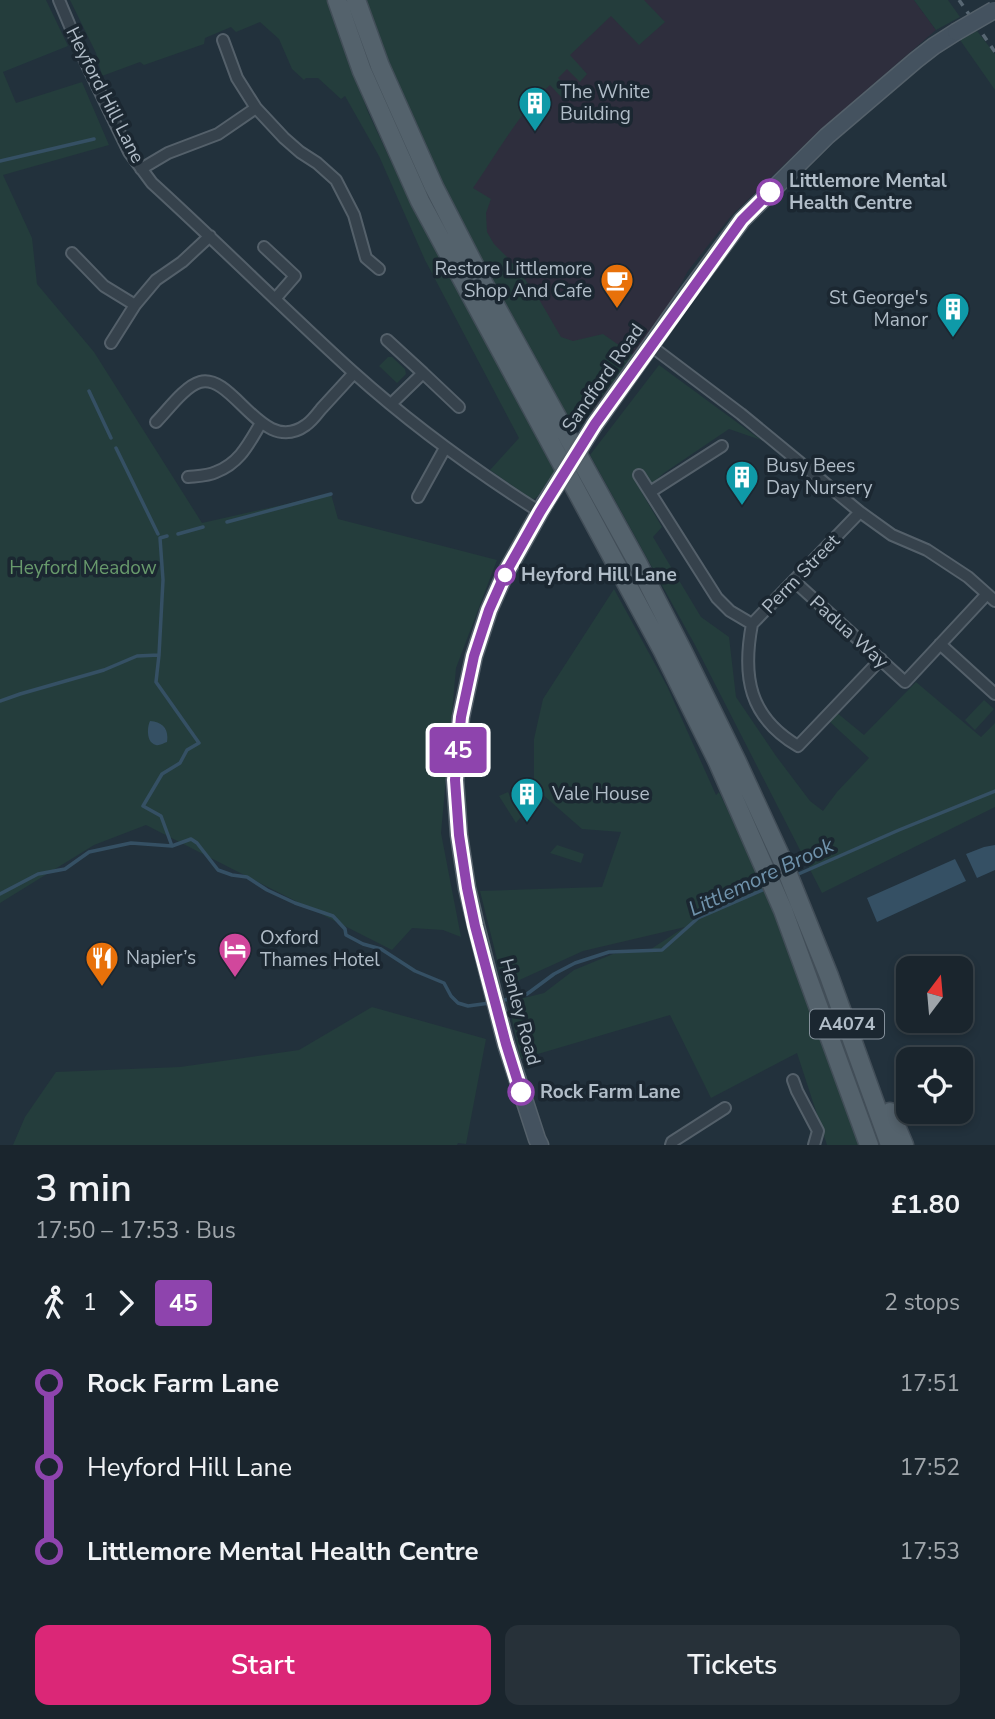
<!DOCTYPE html>
<html lang="en">
<head>
<meta charset="utf-8">
<style>
	body { margin:0; font-family:"Nunito Sans",sans-serif; background:#273139; color:#f1f3f6; height:100vh; display:flex; flex-direction:column; font-size:26px; white-space:nowrap }
	* { box-sizing:border-box; margin:0 }
	p { font-size:23px; color:#9fa5aa }
	.icon { flex:none; width:38px; height:38px; fill:none; stroke:currentColor; stroke-width:2; stroke-linecap:round; stroke-linejoin:round }
	.map { position:relative; height:1145px; overflow:hidden }
	.drawer { display:flex; flex-direction:column; background:#1a252d; flex:1 }
	.drawer>* { flex:none }
	.badge { padding:0 14px; border-radius:5px; font-size:24px; line-height:46px }
	.needle { width:46px; rotate:16deg }
	.tools { position:absolute; left:896px; top:956px; display:grid; gap:14px }
	.tools a { display:grid; place-items:center; width:77px; height:77px; border-radius:14px; background:#1a252d; box-shadow:0 4px 10px #0003,0 0 0 2px #384249; font-size:35px }
	.map>.badge { position:absolute; translate:-50% -50%; box-shadow:0 0 0 4px #fff }
	.legs { display:flex; align-items:center; gap:10px; height:77px; padding:0 35px; font-size:23px }
	.legs p { margin-inline-start:auto }
	.headline { display:flex; align-items:center; justify-content:space-between; height:119px; padding:0 35px }
	h1 { font-size:38px; font-weight:600; line-height:52px }
	.cta { display:flex; gap:14px; margin-top:auto; padding:14px 35px }
	.cta a { flex:1; height:80px; border-radius:14px; background:#db2777; color:#fff; font-size:28px; font-weight:600; line-height:80px; text-align:center }
	.cta a+a { background:#273139; color:#f1f3f6 }
	ul { padding:0 35px; list-style:none }
	li { display:flex; align-items:center; gap:24px; height:84px; font-size:26px }
	li i { display:grid; place-items:center; width:10px; height:100%; margin:0 9px; background:currentColor }
	li i::after { content:''; width:18px; height:18px; margin:-9px; border:5px solid; border-radius:50%; background:#1a252d }
	li p { margin-inline-start:auto }
	li:first-child i { background:linear-gradient(#0000 50%,currentColor 0) }
	li:last-child i { background:linear-gradient(currentColor 50%,#0000 0) }
	.map>svg:first-child { display:block }
</style>
</head>
<body>
<div class="map">
<svg width="995" height="1145" viewBox="0 0 995 1145">
	<rect width="100%" height="100%" fill="#22313c"/>
	<path fill="#2e2e3d" d="M379 0H914L936 30 819 131 731 216 688 271 653 334 594 414 497 259Z"/>
	<path fill="#243d3c" d="M0 0H46L68 46 3 72 16 103 82 82 109 145 3 175 32 238 37 284 94 352 202 523 331 494 338 519 497 560 456 668 441 833 461 937 443 930 412 928 392 950 146 825 94 845 0 903Z
		M70 0H328L368 112 415 213 556 469 538 496 534 499 530 498 490 470 519 438 425 260 379 156 345 96 341 99 318 78H306L304 80 292 69 279 39 260 22 236 32 231 27 205 38 204 44 144 65 140 62 102 76 96 53Z
		M365 0H644L665 22 639 45 611 16 570 55 587 74 580 82 567 69 558 78 571 91 563 99 550 85C518 114 498 152 473 188L491 199 486 213 487 232 494 244 510 260 536 294 561 337 573 341 603 334 633 355 577 430 573 426 480 259 429 162 377 38Z
		M914 0H948L960 17 936 30Z
		M977 31 995 54V90L960 40Z
		M388 357H392L405 369 406 374 397 383 379 366Z
		M659 365 761 440 729 429 664 473 642 493 662 527 653 537 701 617 729 637 736 697 776 756 810 801 823 811 837 792 869 758 829 721 836 712 864 735 916 682 981 737 995 723V807L822 893 695 645 590 455Z
		M614 589 667 686 716 795 719 792 771 901 825 1042 859 1145H827L797 1053 711 1098 670 1015 521 1059 508 1002 544 993 574 970 613 954 651 949 685 927 583 951 504 987 480 891 602 887 621 832 582 829 534 787V739L543 699Z
		M984 700 994 709 975 730 965 720Z
		M508 792 521 817 516 823 499 796Z
		M557 845 584 854 581 863 550 853Z
		M372 1007 486 1039 466 1144 458 1143 457 1145H13L25 1117 56 1072 180 1067 299 1050Z"/>
	<path fill="#355064" d="M150 721C163 722 169 729 167 742 164 743 159 746 156 745 146 743 147 727 150 721Z
		M995 845V870L977 878 966 854 984 847Z
		M955 859 966 881 877 922 867 898Z"/>
	<g fill="none" stroke-linecap="round" stroke-linejoin="round">
		<path stroke="#355064" stroke-width="3.5" d="M0 161 94 139
			M89 391 111 438
			M116 448 158 534
			M227 522 331 494
			M178 534 203 527
			M159 655 163 580 160 538 167 536
			M0 701 20 694 104 670 137 656 159 655 156 682 199 743 187 750 180 763 162 774 143 806 161 816 172 846 191 839 197 843 218 870 232 875 247 877 267 890 295 903 333 916 345 929 346 935 363 944 381 949 415 971 444 983 451 996 458 1003 468 1006 490 1003
			M794 876 899 830 995 791
			M0 894 38 874 65 869 89 852 131 843 172 846
			M501 1001 527 994 554 974 575 963 609 952 662 950 698 918 767 888"/>
		<defs>
			<path id="street" d="M59 0 83 57 129 152 152 183C220 245 285 310 353 372 411 424 474 470 540 512
				M223 40 237 78 256 108
				M141 169 168 153 218 134 256 108 284 138 300 152 317 163 336 180 354 215 366 258 379 269
				M264 247 295 276 275 299
				M72 253 104 286 135 305 156 280 182 262 210 236
				M387 340 423 373 391 404
				M111 343 135 305
				M651 346 741 414 860 512 892 535 927 550 968 577 995 601
				M423 373 459 407
				M156 422C167 411 185 386 200 382 234 373 262 457 306 425 312 421 317 414 321 409 332 397 343 385 354 373
				M639 475 717 598 730 611 752 624
				M188 477C197 476 208 476 216 472 240 463 249 443 261 423
				M650 492 722 446
				M418 497 445 448
				M860 512 752 624C742 677 749 717 798 746L881 659
				M794 581 905 682 987 594
				M940 644 995 694
				M793 1080 797 1091 818 1131 814 1145
				M671 1145 672 1142 725 1108"/>
			<path id="secondary" d="M595 424 682 301 742 220 827 136 916 60 934 46 956 32
				M540 1145 537 1139 506 1044 476 926 467 888 459 835 455 780 461 717 474 656 489 610 505 574 545 503"/>
			<path id="primary" d="M337 0 362 71 420 201 663 651 717 760 783 910 869 1145
				M356 0 380 66 434 187 489 294 637 562 682 650 737 762 783 862 829 976 890 1145
				M890 1112 904 1145"/>
		</defs>
		<use href="#street" stroke="#54606a" stroke-width="14"/>
		<use href="#secondary" stroke="#54606a" stroke-width="19"/>
		<use href="#primary" stroke="#424e58" stroke-width="21"/>
		<use href="#street" stroke="#36424c" stroke-width="10"/>
		<use href="#secondary" stroke="#44525f" stroke-width="16"/>
		<use href="#primary" stroke="#54626c" stroke-width="18"/>
		<path stroke="#586773" stroke-width="3.5" stroke-dasharray="7 7" stroke-linecap="butt" d="M959 0 995 52"/>
		<defs>
			<path id="secondary-bridge" d="M956 32 994 10
				M545 503 595 424"/>
		</defs>
		<use href="#secondary-bridge" stroke="#54606a" stroke-width="19" stroke-linecap="butt"/>
		<use href="#secondary-bridge" stroke="#44525f" stroke-width="16"/>
	</g>
	<g fill="none" stroke-linecap="round" stroke-linejoin="round">
		<defs>
			<path id="line-1" d="M521 1092 506 1044 475 926 467 888 459 835 455 780 461 717 474 656 489 610 505 574 540 512 595 424 742 220 770 192"/>
		</defs>
		<use href="#line-1" stroke="#fff" stroke-width="16"/>
		<use href="#line-1" stroke="#8e44ad" stroke-width="10"/>
	</g>
	<defs>
		<symbol id="building-pin" viewBox="-11 -11 22 30"><path d="M0 17L-7.5 6A9.5 9.5 0 1 1 7.5 6Z" fill="#0f9aa8" stroke="#1b2731"/><path d="M-4-6H4V6H1V3H-1V6H-4ZM-2.5-4.3h1.7v1.8h-1.7ZM.8-4.3h1.7v1.8H.8ZM-2.5-1h1.7V.8h-1.7ZM.8-1h1.7V.8H.8Z" fill="#fff"/></symbol>
		<symbol id="cafe-pin" viewBox="-11 -11 22 30"><path d="M0 17L-7.5 6A9.5 9.5 0 1 1 7.5 6Z" fill="#e8710a" stroke="#1b2731"/><path d="M-5.5-4.5H6V0H3Q3 3.5 0 3.5H-2.5Q-5.5 3.5-5.5 0ZM3-3.2v2h1.7v-2ZM-6 4.5H4V6H-6Z" fill="#fff"/></symbol>
		<symbol id="hotel-pin" viewBox="-11 -11 22 30"><path d="M0 17L-7.5 6A9.5 9.5 0 1 1 7.5 6Z" fill="#d1479c" stroke="#1b2731"/><path d="M-6-4.5h1.5V1H6V5H4.5V3h-9V5H-6ZM-4 0a1.8 1.8 0 1 1 3.6 0ZM.5 0V-2.5h3Q6-2.5 6 0Z" fill="#fff"/></symbol>
		<symbol id="restaurant-pin" viewBox="-11 -11 22 30"><path d="M0 17L-7.5 6A9.5 9.5 0 1 1 7.5 6Z" fill="#e8710a" stroke="#1b2731"/><path d="M-5-6h1v4h1v-4h1v4h1v-4h1v5L-1.5 .5V6h-2V.5L-5-1ZM5-6V6H3V1.5H1.5Q1.5-4 5-6Z" fill="#fff"/></symbol>
	</defs>
	<g fill-rule="evenodd">
		<use href="#building-pin" x="516" y="84" width="38" height="52"/>
		<use href="#cafe-pin" x="598" y="261" width="38" height="52"/>
		<use href="#building-pin" x="934" y="290" width="38" height="52"/>
		<use href="#building-pin" x="723" y="458" width="38" height="52"/>
		<use href="#building-pin" x="508" y="775" width="38" height="52"/>
		<use href="#hotel-pin" x="216" y="930" width="38" height="52"/>
		<use href="#restaurant-pin" x="83" y="939" width="38" height="52"/>
	</g>
	<g fill="#fff" stroke="#8e44ad" stroke-width="3.5">
		<circle cx="770" cy="192" r="12"/>
		<circle cx="505" cy="575" r="9"/>
		<circle cx="521" cy="1092" r="12"/>
	</g>
	<g text-anchor="middle" dominant-baseline="central" stroke-width="7" stroke-linejoin="round" paint-order="stroke">
		<rect fill="#1b2731" stroke="#84909b" stroke-width="2" x="810" y="1009.5" width="74" height="29" rx="5"/>
		<g font-size="18" font-weight="bold" fill="#b1bdc8">
			<text x="847" y="1024">A4074</text>
		</g>
		<g font-size="19" fill="#b1bdc8" stroke="#1b2731" text-anchor="start">
			<text x="560" y="92">The White<tspan x="560" dy="22">Building</tspan></text>
			<text x="592" y="269" text-anchor="end">Restore Littlemore<tspan x="592" dy="22">Shop And Cafe</tspan></text>
			<text x="928" y="298" text-anchor="end">St George's<tspan x="928" dy="22">Manor</tspan></text>
			<text x="766" y="466">Busy Bees<tspan x="766" dy="22">Day Nursery</tspan></text>
			<text x="552" y="794">Vale House</text>
			<text x="260" y="938">Oxford<tspan x="260" dy="22">Thames Hotel</tspan></text>
			<text x="126" y="958">Napier’s</text>
		</g>
		<g font-size="19" fill="#b1bdc8" stroke="#1b2731">
			<text transform="translate(105 95) rotate(63)">Heyford Hill Lane</text>
			<text transform="translate(603 378) rotate(-55)">Sandford Road</text>
			<text transform="translate(801 574) rotate(-46)">Perm Street</text>
			<text transform="translate(849 632) rotate(42)">Padua Way</text>
			<text transform="translate(520 1012) rotate(75)">Henley Road</text>
		</g>
		<g font-size="19" font-weight="bold" fill="#b1bdc8" stroke="#1b2731" text-anchor="start">
			<text x="789" y="181">Littlemore Mental<tspan x="789" dy="22">Health Centre</tspan></text>
			<text x="521" y="575">Heyford Hill Lane</text>
			<text x="540" y="1092">Rock Farm Lane</text>
		</g>
		<g font-size="19" fill="#689a6c" stroke="#1b2731">
			<text x="83" y="568">Heyford Meadow</text>
		</g>
		<g font-size="21" font-style="italic" fill="#7093ac" stroke="#1b2731">
			<text transform="translate(761 877) rotate(-25)">Littlemore Brook</text>
		</g>
	</g>
</svg>
<div class="tools">
<a><svg class="needle" viewBox="-14 -14 28 28"><path d="M0-13l5 13h-10z" fill="#e53935"/><path d="M0 13l5-13h-10z" fill="#9fa5aa"/></svg></a>
<a><svg class="icon" aria-label="locate" viewBox="0 0 24 24"><circle cx="12" cy="12" r="6"/><path d="M12 2v4M12 18v4M2 12h4M18 12h4"/></svg></a>
</div>
<b class="badge" style="left:458px;top:750px;background:#8e44ad;color:#fff">45</b>
</div>
<section class="drawer">
<div class="headline"><div><h1>3 min</h1><p>17:50 – 17:53 · Bus</p></div><b>£1.80</b></div>
<div class="legs"><svg class="icon" aria-label="walk" viewBox="0 0 24 24"><circle cx="13" cy="4" r="2"/><path d="M13 8l-2 6 4 7M11 14l-3 7M7 12l3-4h3l4 4"/></svg>1<svg class="icon" aria-label="forward" viewBox="0 0 24 24"><path d="M9 5l7 7-7 7"/></svg><b class="badge" style="background:#8e44ad;color:#fff">45</b><p>2 stops</p></div>
<ul>
<li><i style="color:#8e44ad"></i><b>Rock Farm Lane</b><p>17:51</p></li>
<li><i style="color:#8e44ad"></i><span>Heyford Hill Lane</span><p>17:52</p></li>
<li><i style="color:#8e44ad"></i><b>Littlemore Mental Health Centre</b><p>17:53</p></li>
</ul>
<div class="cta"><a>Start</a><a>Tickets</a></div>
</section>
</body>
</html>
